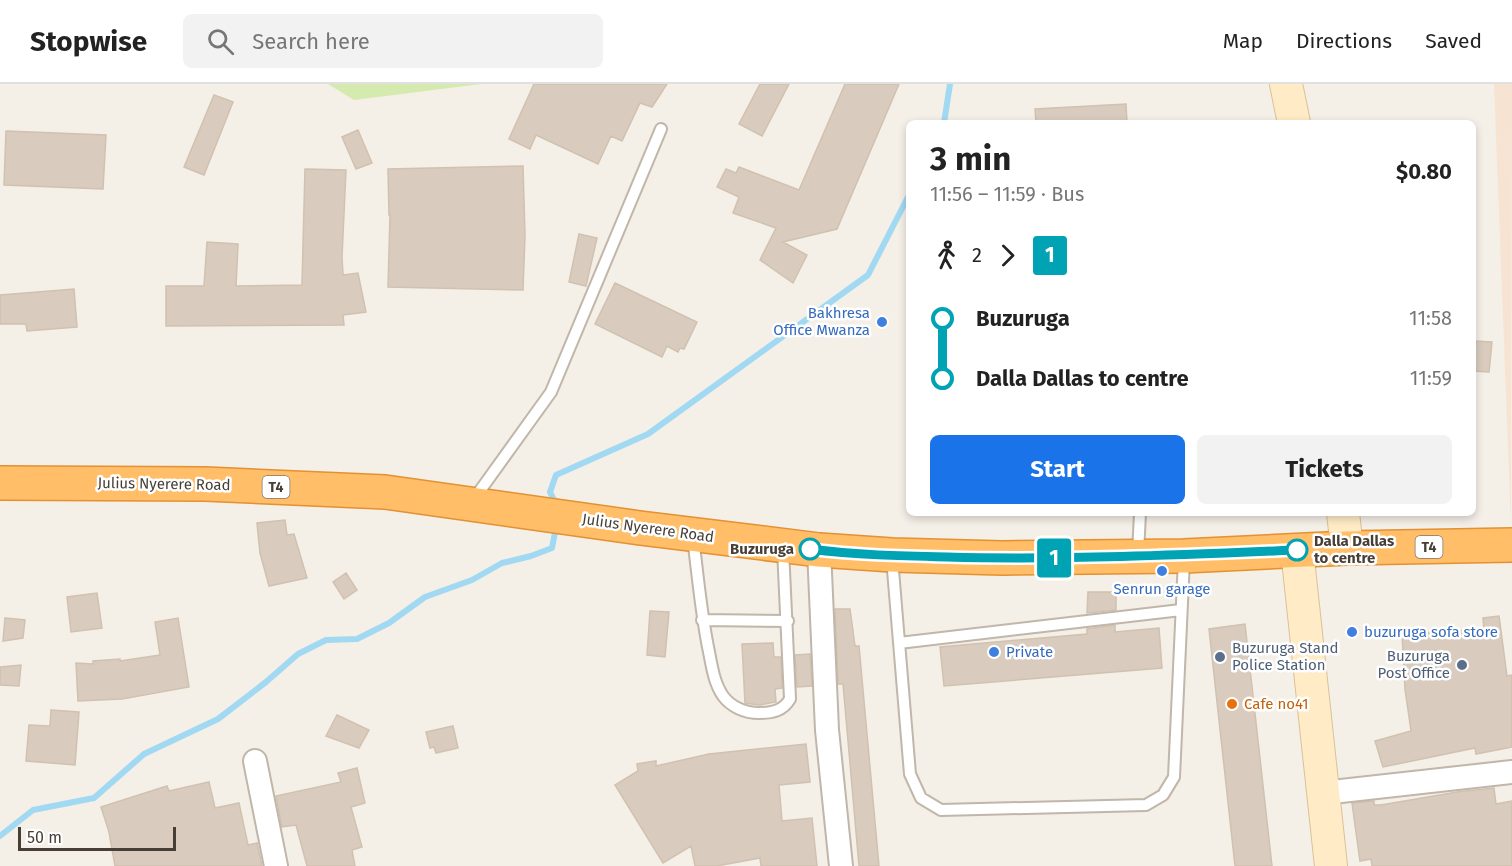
<!DOCTYPE html>
<html lang="en">
<head>
<meta charset="utf-8">
<style>
	body { margin:0; font-family:"Fira Sans",sans-serif; background:#f2f2f2; color:#222; height:100vh; display:flex; flex-direction:column; font-size:22px; white-space:nowrap }
	* { box-sizing:border-box; margin:0 }
	p { font-size:20px; color:#767676 }
	.icon { flex:none; width:33px; height:33px; fill:none; stroke:currentColor; stroke-width:2; stroke-linecap:round; stroke-linejoin:round }
	.map { position:relative; flex:1; overflow:hidden }
	.sheet { position:absolute; left:906px; top:36px; width:570px; height:396px; display:flex; flex-direction:column; background:#fff; border-radius:9px; box-shadow:0 3px 9px #0003 }
	.sheet>* { flex:none }
	.badge { padding:0 12px; border-radius:4px; font-size:21px; line-height:39px }
	.scale { position:absolute; left:18px; bottom:15px; width:158px; box-sizing:border-box; padding-left:6px; border:3px solid #473f36; border-top:0; font-size:16px; line-height:21px; white-space:nowrap; color:#473f36; -webkit-text-stroke:4px #fff; paint-order:stroke }
	.map>.badge { position:absolute; translate:-50% -50%; box-shadow:0 0 0 3px #fff }
	.legs { display:flex; align-items:center; gap:9px; height:66px; padding:0 24px; font-size:20px }
	.legs p { margin-inline-start:auto }
	.headline { display:flex; align-items:center; justify-content:space-between; height:102px; padding:0 24px }
	h1 { font-size:33px; font-weight:700; line-height:45px }
	.cta { display:flex; gap:12px; margin-top:auto; padding:12px 24px }
	.cta a { flex:1; height:69px; border-radius:9px; background:#1a73e8; color:#fff; font-size:24px; font-weight:700; line-height:69px; text-align:center }
	.cta a+a { background:#f2f2f2; color:#222 }
	ul { padding:0 24px; list-style:none }
	li { display:flex; align-items:center; gap:21px; height:60px; font-size:22px }
	li i { display:grid; place-items:center; width:9px; height:100%; margin:0 8px; background:currentColor }
	li i::after { content:''; width:15px; height:15px; margin:-8px; border:4px solid; border-radius:50%; background:#fff }
	li p { margin-inline-start:auto }
	li:first-child i { background:linear-gradient(#0000 50%,currentColor 0) }
	li:last-child i { background:linear-gradient(currentColor 50%,#0000 0) }
	header { display:flex; align-items:center; gap:36px; box-sizing:border-box; height:84px; padding:0 30px; background:#fff; border-bottom:2px solid #e0e0e0 }
	header strong { font-size:28px }
	nav { display:flex; gap:33px; margin-inline-start:auto; font-size:21px }
	.search { width:420px; height:54px; background:#f2f2f2; display:flex; align-items:center; gap:15px; box-sizing:border-box; padding:0 21px; border-radius:9px; color:#767676; font-size:22px }
	.map>svg:first-child { display:block }
</style>
</head>
<body>
<header>
<strong>Stopwise</strong>
<div class="search"><svg class="icon" aria-label="search" viewBox="0 0 24 24"><circle cx="10" cy="10" r="6"/><path d="M15 15l6 6"/></svg>Search here</div>
<nav><a>Map</a><a>Directions</a><a>Saved</a></nav>
</header>
<div class="map">
<svg width="1512" height="782" viewBox="0 0 1512 782">
	<rect width="100%" height="100%" fill="#f4efe7"/>
	<path fill="#f7e3d1" d="M1494 0H1512L1511 439Z"/>
	<path fill="#d5eaae" d="M328 0H481L354 16Z"/>
	<g fill="none" stroke-linecap="round" stroke-linejoin="round">
		<path stroke="#a1d9f3" stroke-width="6" d="M944 39 950 0
			M557 422 550 408 556 391 648 350 868 191 909 111
			M0 752 33 726 94 714 144 670 218 635 266 598 298 570 326 556 357 555 389 539 425 513 472 496 502 479 531 472 552 464 556 443"/>
	</g>
	<path fill="#d9ccbf" stroke="#d1c1af" stroke-width="1.5" d="M534 0H667L652 23 640 19 622 57 611 52 598 80 536 51 530 65 509 55Z
		M760 0H789L762 52 739 40Z
		M845 0H899L837 145 783 158 807 171 793 199 760 176 776 144 733 129 739 113 717 103 726 85 736 89 739 83 799 106Z
		M214 11 233 18 204 91 184 83Z
		M1126 20 1127 39H1036L1035 25Z
		M358 46 372 79 356 85 342 53Z
		M6 47 106 51 103 105 4 101Z
		M523 82 525 152 523 206 388 203 390 131H389L388 85Z
		M305 85 346 86 342 173 343 191 358 189 366 228 343 231 344 241 166 242V202H204L207 158 238 160 236 202 302 201Z
		M579 150 597 154 586 202 569 198Z
		M615 199 697 238 684 265 680 264 678 268 667 262 662 273 595 240Z
		M74 205 77 243 27 247 26 240H0V211Z
		M1473 257 1492 258 1489 288 1473 287Z
		M285 436 287 451 294 450 307 494 269 502 260 469 257 439Z
		M346 489 357 506 344 515 333 498Z
		M1088 508H1116V526L1087 529Z
		M97 509 102 544 71 548 67 513Z
		M835 525H850L855 562H859L879 782H859L843 600H838Z
		M650 527 669 528 665 573 647 571Z
		M1499 532 1507 592 1512 591V663L1476 670 1475 664 1383 683 1375 657 1411 647 1405 605 1402 550 1484 545 1483 534Z
		M5 534 25 536 23 554 3 557Z
		M178 534 189 603 122 615 78 617 76 579 93 580V577L120 575V577L160 571 155 538Z
		M1245 540 1272 782H1235L1209 545Z
		M1115 541V548L1159 544 1162 584 944 602 940 563 1087 550V545Z
		M773 559 774 573H781L782 604 775 605 776 618 759 621 745 619 742 560Z
		M810 570 812 602 797 603 795 571Z
		M21 581 19 602 0 601V583Z
		M51 626 79 628 75 681 26 677 29 641 50 642Z
		M337 631 369 646 359 664 326 652Z
		M453 642 458 664 436 669 434 663 430 664 426 648Z
		M806 660 810 698 779 701 782 737 812 734 817 782H761L760 774 717 782H695L691 762 663 779 615 701 638 687 637 680 656 677V682L709 670Z
		M357 684 365 719 351 723 362 763 352 766 355 782H307L296 741 282 743 276 712 341 698 338 689Z
		M209 698 215 724 239 719 248 761 257 759 262 782H115L109 748 101 723 167 702 169 707Z
		M1494 704 1496 720 1512 717V782H1372L1371 775 1360 777 1352 719 1374 717V721H1381L1457 708Z"/>
	<g fill="none" stroke-linecap="round" stroke-linejoin="round">
		<defs>
			<path id="lane" d="M474 415 551 308 661 45
				M693 454C698 492 701 530 709 568 712 583 714 599 723 612 731 623 745 629 759 629 772 629 783 627 790 615L783 465
				M1138 469 1140 429
				M892 474 910 690 921 714 941 726 1146 721 1163 711 1174 693 1184 475
				M702 536 788 537
				M899 559 1181 526"/>
			<path id="street" d="M819 466 827 646 841 782
				M255 677 276 782
				M1323 709 1512 688"/>
			<path id="secondary" d="M1286 0 1294 39
				M1343 429 1347 464
				M1297 466 1331 782"/>
			<path id="highway" d="M0 399 205 400 385 408 640 444 819 466 892 471 1002 474 1184 472 1347 464 1512 461"/>
		</defs>
		<use href="#lane" stroke="#c0b6a9" stroke-width="14"/>
		<use href="#street" stroke="#c0b6a9" stroke-width="26"/>
		<use href="#secondary" stroke="#d9c197" stroke-width="34"/>
		<use href="#highway" stroke="#e39132" stroke-width="36"/>
		<use href="#lane" stroke="#fff" stroke-width="10"/>
		<use href="#street" stroke="#fff" stroke-width="22"/>
		<use href="#secondary" stroke="#ffecc6" stroke-width="32"/>
		<use href="#highway" stroke="#ffbe67" stroke-width="33"/>
	</g>
	<g fill="none" stroke-linecap="round" stroke-linejoin="round">
		<defs>
			<path id="line-1" d="M810 465C855 471 901 472 947 473 1064 476 1180 471 1297 466"/>
		</defs>
		<use href="#line-1" stroke="#fff" stroke-width="14"/>
		<use href="#line-1" stroke="#00a3b4" stroke-width="9"/>
	</g>
	<g fill="#3f7fe0" stroke="#fff" stroke-width="2">
		<circle cx="882" cy="238" r="6"/>
		<circle cx="1162" cy="487" r="6"/>
		<circle cx="1352" cy="548" r="6"/>
		<circle cx="994" cy="568" r="6"/>
	</g>
	<g fill="#fff" stroke="#00a3b4" stroke-width="3">
		<circle cx="810" cy="465" r="10"/>
		<circle cx="1297" cy="466" r="10"/>
	</g>
	<g fill="#5c6f8a" stroke="#fff" stroke-width="2">
		<circle cx="1220" cy="573" r="6"/>
		<circle cx="1462" cy="581" r="6"/>
	</g>
	<circle fill="#e8710a" stroke="#fff" stroke-width="2" cx="1232" cy="620" r="6"/>
	<g text-anchor="middle" dominant-baseline="central" stroke-width="5" stroke-linejoin="round" paint-order="stroke">
		<g fill="#fff" stroke="#7e7972" stroke-width="1.5">
			<rect x="262.5" y="392" width="27" height="22" rx="4.5"/>
			<rect x="1415.5" y="452" width="27" height="22" rx="4.5"/>
		</g>
		<g font-size="14" font-weight="bold" fill="#473f36">
			<text x="276" y="403">T4</text>
			<text x="1429" y="463">T4</text>
		</g>
		<g font-size="15" fill="#366cbe" stroke="#fff" text-anchor="start">
			<text x="870" y="229" text-anchor="end">Bakhresa<tspan x="870" dy="17">Office Mwanza</tspan></text>
			<text x="1162" y="505" text-anchor="middle">Senrun garage</text>
			<text x="1364" y="548">buzuruga sofa store</text>
			<text x="1006" y="568">Private</text>
		</g>
		<g font-size="15" fill="#473f36" stroke="#fff">
			<text transform="translate(164 400) rotate(1)">Julius Nyerere Road</text>
			<text transform="translate(648 444) rotate(8)">Julius Nyerere Road</text>
		</g>
		<g font-size="15" font-weight="bold" fill="#473f36" stroke="#fff" text-anchor="start">
			<text x="1314" y="457">Dalla Dallas<tspan x="1314" dy="17">to centre</tspan></text>
			<text x="794" y="465" text-anchor="end">Buzuruga</text>
		</g>
		<g font-size="15" fill="#4e5e75" stroke="#fff" text-anchor="start">
			<text x="1232" y="564">Buzuruga Stand<tspan x="1232" dy="17">Police Station</tspan></text>
			<text x="1450" y="572" text-anchor="end">Buzuruga<tspan x="1450" dy="17">Post Office</tspan></text>
		</g>
		<g font-size="15" fill="#c56008" stroke="#fff" text-anchor="start">
			<text x="1244" y="620">Cafe no41</text>
		</g>
	</g>
</svg>
<div class="scale">50 m</div>
<b class="badge" style="left:1054px;top:474px;background:#00a3b4;color:#fff">1</b>
<section class="sheet">
<div class="headline"><div><h1>3 min</h1><p>11:56 – 11:59 · Bus</p></div><b>$0.80</b></div>
<div class="legs"><svg class="icon" aria-label="walk" viewBox="0 0 24 24"><circle cx="13" cy="4" r="2"/><path d="M13 8l-2 6 4 7M11 14l-3 7M7 12l3-4h3l4 4"/></svg>2<svg class="icon" aria-label="forward" viewBox="0 0 24 24"><path d="M9 5l7 7-7 7"/></svg><b class="badge" style="background:#00a3b4;color:#fff">1</b></div>
<ul>
<li><i style="color:#00a3b4"></i><b>Buzuruga</b><p>11:58</p></li>
<li><i style="color:#00a3b4"></i><b>Dalla Dallas to centre</b><p>11:59</p></li>
</ul>
<div class="cta"><a>Start</a><a>Tickets</a></div>
</section>
</div>
</body>
</html>
